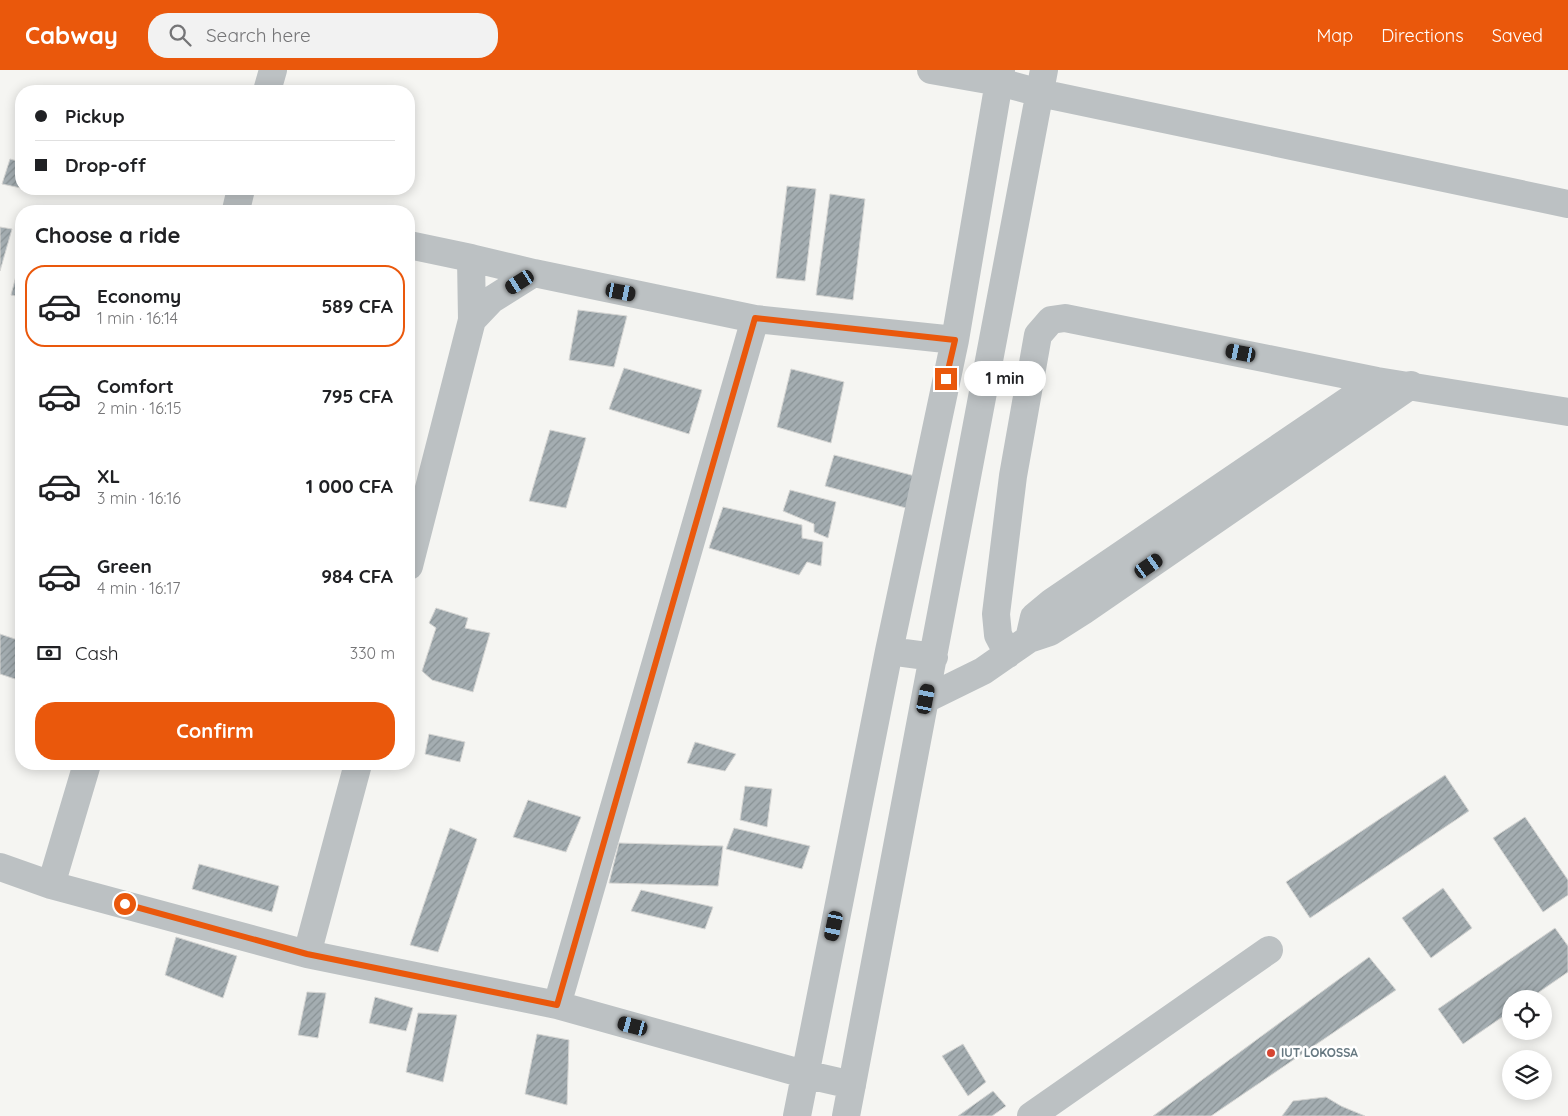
<!DOCTYPE html>
<meta charset="utf-8">
<style>
:root{--surface:#fff;--page:#f2f2f2;--text:#202124;--muted:#757577;--line:#e0e0e0;--accent:#ea580c}
body{margin:0;font-family:Quicksand,sans-serif;background:var(--page);color:var(--text);height:100vh;display:flex;flex-direction:column;font-size:19px;white-space:nowrap}
*{box-sizing:border-box;margin:0}
p{font-size:16px;color:var(--muted)}
.icon{flex:none;width:28px;height:28px;fill:none;stroke:currentColor;stroke-width:2;stroke-linecap:round;stroke-linejoin:round}
.map{position:relative;flex:1;overflow:hidden}
.details{position:absolute;left:15px;top:135px;width:400px;height:565px;display:flex;flex-direction:column;background:var(--surface);border-radius:20px;box-shadow:0 2px 12px #0003}
.details>*{flex:none}
.guide{position:absolute;left:15px;top:15px;width:400px;height:110px;border-radius:20px;box-shadow:0 2px 12px #0003;display:grid;align-content:center;height:110px;padding:0 20px;background:var(--surface)}
.buttons{position:absolute;left:1502px;top:920px;display:grid;gap:10px}
.buttons a{display:grid;place-items:center;width:50px;height:50px;border-radius:50%;background:var(--surface);box-shadow:0 2px 12px #0003;font-size:25px}
.end{position:absolute;width:22px;height:22px;margin:-11px;border:6px solid #ea580c;background:#fff;box-shadow:0 0 0 2px #fff}
.from{border-radius:50%}
.bubble{position:absolute;height:35px;border-radius:18px;background:var(--surface);box-shadow:0 2px 12px #0003;font-size:16px;font-weight:700;line-height:35px;text-align:center}
.car{position:absolute;width:15px;height:30px;margin:-15px -8px;border-radius:6px;box-shadow:0 0 4px 1px #0007;background:linear-gradient(#222 24%,#8ab4d8 0 40%,#222 0 76%,#8ab4d8 0 86%,#222 0)}
.guide b{display:flex;align-items:center;gap:18px;height:48px;font-size:19px}
.guide b+b{border-top:1px solid var(--line)}
.guide i{width:12px;height:12px;background:var(--text)}
ul{padding:0;list-style:none}
li{display:flex;align-items:center;gap:15px;height:82px;margin:0 10px 8px;padding:0 10px;border:2px solid transparent;border-radius:20px}
li div{flex:1}
li b{display:block;font-size:19px}
li em{font-style:normal;font-weight:700}
li.selected{border-color:var(--accent)}
li>.icon{width:45px;height:45px;stroke-width:1.5}
h2{padding:0 20px;font-size:22px;line-height:60px}
.pay{display:flex;align-items:center;gap:12px;height:55px;padding:0 20px;font-size:19px}
.pay p{margin-inline-start:auto}
.cta{display:flex;gap:10px;margin-top:auto;padding:10px 20px}
.cta a{flex:1;height:58px;border-radius:20px;background:var(--accent);color:#fff;font-size:20px;font-weight:700;line-height:58px;text-align:center}
header{display:flex;align-items:center;gap:30px;box-sizing:border-box;height:70px;padding:0 25px;background:var(--accent);color:#fff}
header strong{font-size:24px}
nav{display:flex;gap:28px;margin-inline-start:auto;font-size:18px}
.search{width:350px;height:45px;background:var(--page);display:flex;align-items:center;gap:12px;box-sizing:border-box;padding:0 18px;border-radius:20px;color:var(--muted);font-size:19px}
.map>svg:first-child{display:block}
.building{fill:url(#building-hatch);stroke:#d6d6d4}
.lines{fill:none;stroke-linecap:round;stroke-linejoin:round}
.minor{stroke:#bcc1c3;stroke-width:28}
.route{stroke:#ea580c;stroke-width:6}
.poi-dot{fill:#d64531;stroke:#fff;stroke-width:2}
.labels{text-anchor:middle;stroke-width:5;stroke-linejoin:round;paint-order:stroke}
.poi-label{font-size:12px;font-weight:bold;fill:#667881;stroke:#fff;text-anchor:start}
</style>
<header>
<strong>Cabway</strong>
<div class="search"><svg class="icon" aria-label="search" viewBox="0 0 24 24"><circle cx="10" cy="10" r="6"/><path d="M15 15l6 6"/></svg>Search here</div>
<nav><a>Map</a><a>Directions</a><a>Saved</a></nav>
</header>
<div class="map">
<svg width="1568" height="1046" viewBox="0 0 1568 1046">
<defs>
<pattern id="building-hatch" width="6" height="6" patternUnits="userSpaceOnUse" patternTransform="scale(1.25)"><rect width="6" height="6" fill="#a4adb1"/><path d="M-1 1l2-2M0 6l6-6M5 7l2-2" fill="none" stroke="#899295"/></pattern>
</defs>
<rect width="100%" height="100%" fill="#f5f5f2"/>
<path class="building" d="M10 89 21 92V118L2 114Z
M787 116 816 119 805 211 776 208Z
M25 119H46V123Z
M830 124 865 129 853 230 816 225Z
M0 157 12 159 0 201Z
M16 206 21 208V227L11 225Z
M578 240 627 246 614 297 569 290Z
M624 298 702 320 689 364 609 339Z
M791 299 844 312 831 373 777 357Z
M550 360 586 368 566 438 529 431Z
M834 385 915 406 906 438 825 416Z
M790 420 836 432 828 468 814 462V454L783 441Z
M723 437 802 455V468L823 472 821 496 807 492 799 505 709 478Z
M436 538 468 548 465 558 490 563 473 622 432 610 422 601 436 558 429 553Z
M0 564 21 571V611L0 604Z
M429 664 465 672 460 692 425 684Z
M695 672 736 684 725 701 687 693Z
M1445 705 1469 741 1310 848 1286 812Z
M745 716 772 719 767 757 740 750Z
M528 730 581 747 566 782 513 767Z
M1525 747 1568 810V825L1543 842 1493 768Z
M450 758 477 769 438 882 410 875Z
M734 758 810 776 802 799 726 779Z
M619 773 723 776 718 816 609 813Z
M199 794 279 816 272 842 192 819Z
M1443 818 1472 858 1431 888 1402 848Z
M641 820 713 837 705 859 631 841Z
M1555 858 1568 876V902L1529 929H1511V941L1463 974 1438 939Z
M176 867 237 886 223 928 165 905Z
M1369 887 1396 920 1211 1046H1153Z
M307 922 326 923 318 968 298 965Z
M375 927 413 938 406 961 369 953Z
M418 943 457 945 443 1012 406 1002Z
M537 964 569 970 567 1035 525 1024Z
M963 974 986 1012 968 1026 942 986Z
M993 1021 1006 1036 992 1046H958Z
M1326 1027 1341 1036 1365 1046H1282L1293 1031Z"/>
<g class="lines">
<path class="minor" d="M931 0 999 12 1040 23 1568 134
M267 21 273 0
M236 140 241 119
M409 175 471 188
M472 250 471 188 534 203
M409 496 472 250 491 230 534 203 755 249
M1029 569 1034 547 1052 532 1377 311
M889 581 934 587
M1008 584 998 565 996 544 1013 406 1038 265 1051 250 1065 248 1377 311 1568 342
M926 629 983 601 1029 569 1050 562 1083 541 1411 315
M0 797 51 815 307 884 557 935 804 1004 852 1015
M51 815 87 694
M307 884 358 694
M557 935 755 249 955 270
M797 1046 889 581 955 270 1001 0
M846 1046 1044 0
M1031 1046 1269 880"/>
</g>
<g class="lines">
<path class="route" d="M125 834 307 884 557 935 755 248 955 270 946 309"/>
</g>
<circle class="poi-dot" cx="1271" cy="983" r="5"/>
<g class="labels">
<g class="poi-label">
<text x="1281" y="987">IUT LOKOSSA</text>
</g>
</g>
</svg>
<div class="buttons">
<a><svg class="icon" aria-label="locate" viewBox="0 0 24 24"><circle cx="12" cy="12" r="6"/><path d="M12 2v4M12 18v4M2 12h4M18 12h4"/></svg></a>
<a><svg class="icon" aria-label="layers" viewBox="0 0 24 24"><path d="M12 4l9 5-9 5-9-5zM3 14l9 5 9-5"/></svg></a>
</div>
<i class="end from" style="left:125px;top:834px"></i>
<i class="end" style="left:946px;top:309px"></i>
<div class="bubble" style="left:964px;top:291px;width:82px">1 min</div>
<i class="car" style="left:520px;top:212px;rotate:238deg"></i>
<i class="car" style="left:621px;top:222px;rotate:101deg"></i>
<i class="car" style="left:1241px;top:283px;rotate:281deg"></i>
<i class="car" style="left:1149px;top:496px;rotate:55deg"></i>
<i class="car" style="left:926px;top:629px;rotate:11deg"></i>
<i class="car" style="left:834px;top:856px;rotate:192deg"></i>
<i class="car" style="left:633px;top:956px;rotate:285deg"></i>
<div class="guide">
<b><i class="from"></i>Pickup</b>
<b><i></i>Drop-off</b>
</div>
<section class="details">
<h2>Choose a ride</h2>
<ul>
<li class="selected"><svg class="icon" aria-label="car" viewBox="0 0 24 24"><path d="M5 17H2v-5l4-1 3-4h7l3 4 3 1v5h-3M9 17h6M6 11h13"/><circle cx="7" cy="17" r="2"/><circle cx="17" cy="17" r="2"/></svg><div><b>Economy</b><p>1 min · 16:14</p></div><em>589 CFA</em></li>
<li><svg class="icon" aria-label="car" viewBox="0 0 24 24"><path d="M5 17H2v-5l4-1 3-4h7l3 4 3 1v5h-3M9 17h6M6 11h13"/><circle cx="7" cy="17" r="2"/><circle cx="17" cy="17" r="2"/></svg><div><b>Comfort</b><p>2 min · 16:15</p></div><em>795 CFA</em></li>
<li><svg class="icon" aria-label="car" viewBox="0 0 24 24"><path d="M5 17H2v-5l4-1 3-4h7l3 4 3 1v5h-3M9 17h6M6 11h13"/><circle cx="7" cy="17" r="2"/><circle cx="17" cy="17" r="2"/></svg><div><b>XL</b><p>3 min · 16:16</p></div><em>1 000 CFA</em></li>
<li><svg class="icon" aria-label="car" viewBox="0 0 24 24"><path d="M5 17H2v-5l4-1 3-4h7l3 4 3 1v5h-3M9 17h6M6 11h13"/><circle cx="7" cy="17" r="2"/><circle cx="17" cy="17" r="2"/></svg><div><b>Green</b><p>4 min · 16:17</p></div><em>984 CFA</em></li>
</ul>
<div class="pay"><svg class="icon" aria-label="cash" viewBox="0 0 24 24"><path d="M3 7h18v10H3z"/><circle cx="12" cy="12" r="2"/></svg>Cash<p>330 m</p></div>
<div class="cta"><a>Confirm</a></div>
</section>
</div>
